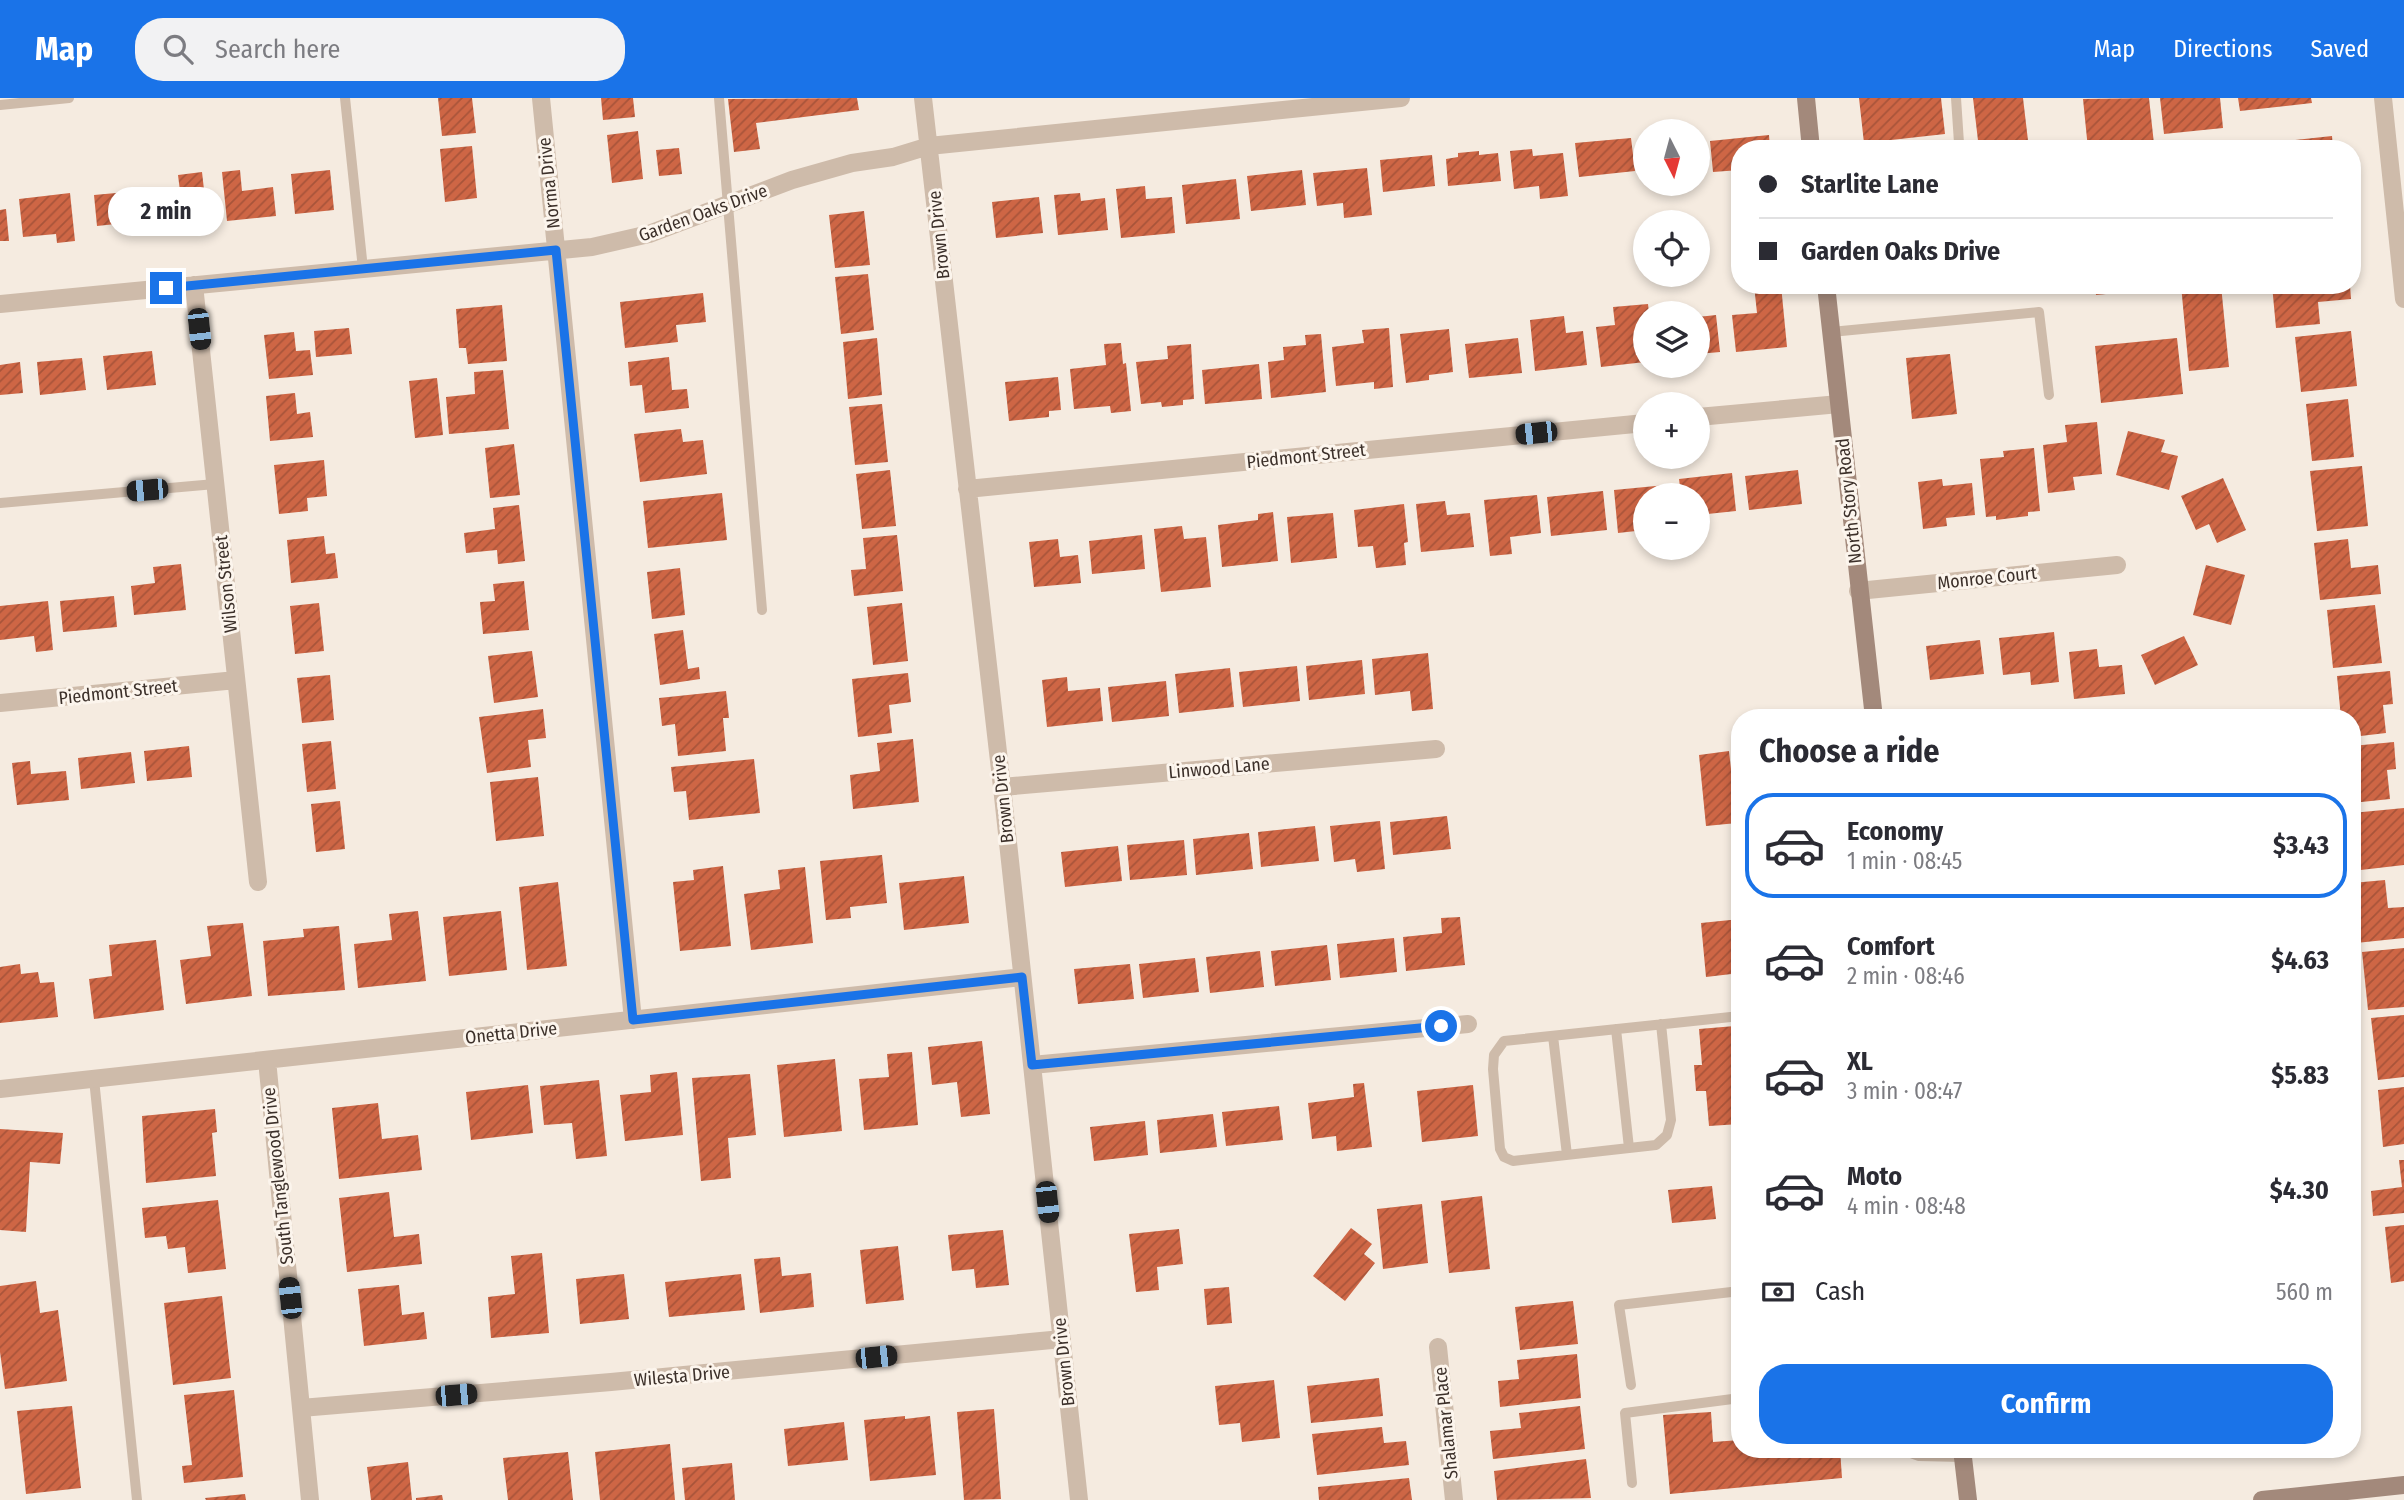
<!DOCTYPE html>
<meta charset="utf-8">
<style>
:root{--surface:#fff;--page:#f2f2f3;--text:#2b2b33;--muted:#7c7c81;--line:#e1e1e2;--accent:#1a73e8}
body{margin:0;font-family:"Fira Sans Condensed",sans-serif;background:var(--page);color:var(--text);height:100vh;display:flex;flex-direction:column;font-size:26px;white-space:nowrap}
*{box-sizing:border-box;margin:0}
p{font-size:23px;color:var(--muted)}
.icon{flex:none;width:38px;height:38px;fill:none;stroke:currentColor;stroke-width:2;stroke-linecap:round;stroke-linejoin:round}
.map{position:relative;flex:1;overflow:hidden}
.side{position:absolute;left:1731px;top:611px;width:630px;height:749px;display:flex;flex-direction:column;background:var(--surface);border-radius:28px;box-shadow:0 4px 10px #0003}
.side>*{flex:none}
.banner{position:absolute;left:1731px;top:42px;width:630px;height:154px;border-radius:28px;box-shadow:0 4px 10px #0003;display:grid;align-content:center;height:154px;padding:0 28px;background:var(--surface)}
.needle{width:46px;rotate:174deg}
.fabs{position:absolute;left:1633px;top:21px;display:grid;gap:14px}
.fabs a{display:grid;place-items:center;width:77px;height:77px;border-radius:50%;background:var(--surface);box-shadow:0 4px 10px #0003;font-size:35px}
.end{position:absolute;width:32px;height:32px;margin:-16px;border:9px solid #1a73e8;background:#fff;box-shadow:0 0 0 4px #fff}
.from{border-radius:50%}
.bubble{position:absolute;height:49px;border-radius:24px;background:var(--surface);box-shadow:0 4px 10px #0003;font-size:23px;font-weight:700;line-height:49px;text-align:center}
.car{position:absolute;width:21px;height:42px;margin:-21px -10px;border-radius:9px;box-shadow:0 0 5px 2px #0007;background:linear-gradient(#222 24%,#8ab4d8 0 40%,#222 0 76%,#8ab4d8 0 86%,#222 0)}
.banner b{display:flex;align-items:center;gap:24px;height:66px;font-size:26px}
.banner b+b{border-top:2px solid var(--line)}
.banner i{width:18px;height:18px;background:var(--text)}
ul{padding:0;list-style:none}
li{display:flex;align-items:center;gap:21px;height:105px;margin:0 14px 10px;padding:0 14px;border:4px solid transparent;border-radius:28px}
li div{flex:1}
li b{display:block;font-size:26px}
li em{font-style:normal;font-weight:700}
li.selected{border-color:var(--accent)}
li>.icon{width:63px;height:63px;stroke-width:1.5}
h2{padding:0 28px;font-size:32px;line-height:84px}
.pay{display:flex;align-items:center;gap:18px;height:77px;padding:0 28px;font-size:26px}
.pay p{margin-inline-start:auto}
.cta{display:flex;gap:14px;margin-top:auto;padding:14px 28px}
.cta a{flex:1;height:80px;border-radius:28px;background:var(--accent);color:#fff;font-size:28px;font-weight:700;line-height:80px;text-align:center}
header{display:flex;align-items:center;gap:42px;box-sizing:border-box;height:98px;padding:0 35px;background:var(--accent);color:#fff}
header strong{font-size:33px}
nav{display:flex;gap:38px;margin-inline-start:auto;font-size:24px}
.search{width:490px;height:63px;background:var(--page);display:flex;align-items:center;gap:18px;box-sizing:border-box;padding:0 24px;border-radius:28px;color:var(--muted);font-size:26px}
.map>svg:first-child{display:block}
.building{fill:url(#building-hatch)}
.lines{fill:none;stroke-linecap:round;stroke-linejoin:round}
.service{stroke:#cebbaa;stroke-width:10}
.minor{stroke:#cebbaa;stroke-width:18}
.secondary{stroke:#a3897b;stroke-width:18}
.route{stroke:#1a73e8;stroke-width:9}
.labels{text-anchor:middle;stroke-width:6;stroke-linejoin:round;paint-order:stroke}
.street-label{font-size:18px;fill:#3c302a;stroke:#fcf5ed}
</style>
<header>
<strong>Map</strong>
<div class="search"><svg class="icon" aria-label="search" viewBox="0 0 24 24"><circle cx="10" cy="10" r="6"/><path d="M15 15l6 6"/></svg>Search here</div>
<nav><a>Map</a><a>Directions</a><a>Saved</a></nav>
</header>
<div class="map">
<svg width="2404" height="1402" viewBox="0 0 2404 1402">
<defs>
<pattern id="building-hatch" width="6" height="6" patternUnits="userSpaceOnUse" patternTransform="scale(1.75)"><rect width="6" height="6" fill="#ce6645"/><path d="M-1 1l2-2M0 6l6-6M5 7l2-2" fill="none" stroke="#a8543a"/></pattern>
</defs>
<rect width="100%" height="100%" fill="#f5ebe0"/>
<path class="building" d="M438 0H472L476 35 442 38Z
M601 0H633L635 19 603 22Z
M857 0 859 12 756 25 760 51 734 54 728 1Z
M1859 0H1941L1945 36 1864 45Z
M1973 0H2023L2029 51H1979Z
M2149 0 2154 46 2088 51 2083 1Z
M2160 0H2220L2223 30 2164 36Z
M2238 0H2311L2312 5 2240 13Z
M638 33 643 81 612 85 607 37Z
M1769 37 1770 51H1740V72L1713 74 1710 43Z
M2332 38 2333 51H2241V48Z
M1631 40 1635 73 1579 79 1575 45Z
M472 48 477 100 445 104 440 51Z
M679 50 682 76 659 78 656 52Z
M1532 51 1533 58 1563 55 1568 98 1540 101 1539 88 1514 91 1510 53Z
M1479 53V57L1498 55 1501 83 1448 88 1446 61 1458 59V55Z
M1432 57 1435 88 1383 94 1380 62Z
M1367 70 1372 117 1344 120 1343 105 1317 108 1313 75Z
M240 72 242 93 273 89 276 118 227 123 222 74Z
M330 72 334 112 295 116 291 76Z
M1302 72 1306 107 1251 113 1247 78Z
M202 74 208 127 155 133 151 96 180 93 178 77Z
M1236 81 1240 121 1186 126 1182 87Z
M1145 88 1146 101 1172 99 1175 135 1121 140 1116 91Z
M138 93 143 131 125 133V125L97 128 94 97Z
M70 95 75 143 57 145 56 136 23 139 19 101Z
M1080 95 1081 103 1105 100 1108 132 1058 137 1054 97Z
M1039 99 1043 135 996 140 992 104Z
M6 111 9 143H0V112Z
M864 113 870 167 835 170 829 117Z
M868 176 874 232 841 236 835 179Z
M1754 187H1781L1787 249 1736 254 1732 217 1757 215Z
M2095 187H2135L2136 193 2096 197Z
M2181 187H2221L2229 269 2189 273Z
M2272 187H2350L2351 201 2318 204 2320 226 2276 230Z
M703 195 706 224 676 227 678 244 625 250 620 204Z
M1648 206 1649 215H1645V264L1601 269 1596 229 1615 227 1613 209Z
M502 207 507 263 468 266 466 250H459L456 211Z
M1716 217 1720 254 1698 256V219Z
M1564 218 1566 235 1583 233 1587 267 1535 273 1530 222Z
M349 230 352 256 316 259 314 233Z
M1389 230 1393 289 1374 291V284L1336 288 1332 249 1364 245 1362 232Z
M1449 231 1453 274 1429 277V282L1406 285 1400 236Z
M2351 233 2357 288 2301 294 2295 239Z
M294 234 296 253 310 252 313 277 269 281 264 237Z
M1321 236 1326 294 1271 300 1268 264 1284 262 1283 249 1306 247 1305 237Z
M877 240 882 297 848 301 843 244Z
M1518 240 1522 275 1469 280 1465 246Z
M2177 240 2183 296 2101 305 2095 248Z
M1121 245 1123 266 1126 265 1131 313 1111 315 1110 308 1074 311 1070 271 1106 267 1104 246Z
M1191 246 1194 301 1183 302V307L1162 309 1161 304 1141 306 1136 264 1168 261 1167 248Z
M152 253 156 287 107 292 103 258Z
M1950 256 1957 316 1912 321 1906 260Z
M669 259 672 292 687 291 689 310 645 315 642 287 630 288 628 264Z
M82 260 86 292 40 297 37 264Z
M20 264 23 295 0 297V267Z
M1259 266 1262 301 1205 306 1202 272Z
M503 272 509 331 449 336 446 299 475 296 474 274Z
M1058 279 1061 312 1049 313V319L1009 323 1005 284Z
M437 280 443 337 415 340 409 283Z
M295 295 297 316 310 314 313 339 270 343 266 298Z
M2348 301 2354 359 2312 363 2306 306Z
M882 306 888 364 855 367 849 309Z
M2097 324 2102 376 2073 379 2075 392 2048 395 2043 347 2067 344 2065 327Z
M681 331 683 344 703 342 707 376 640 384 634 336Z
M2128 333 2165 342 2161 354 2178 358 2169 392 2116 377Z
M514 346 520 397 490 400 485 350Z
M2034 350 2040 413 2028 414V418L1996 422V418L1986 419 1980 361 2004 359 2003 353Z
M324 362 327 398 307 400 308 413 279 416 274 367Z
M2362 368 2368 428 2317 433 2310 373Z
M890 372 896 428 862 431 856 376Z
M1798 372 1802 406 1749 412 1745 378Z
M1732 375 1736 413 1698 417V397H1681L1679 381Z
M2223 380 2246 432 2217 445 2209 426 2196 432 2181 398Z
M1942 381 1943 388 1972 385 1975 417 1946 420 1947 428 1923 431 1918 384Z
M1666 387 1667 397H1645V432L1618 435 1614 392Z
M1603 393 1607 432 1551 438 1547 399Z
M722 395 727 442 648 450 643 403Z
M1537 397 1541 435 1510 439 1512 456 1490 458 1484 402Z
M1445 403 1447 417 1470 415 1474 449 1421 454 1416 406Z
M1404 406 1408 444 1404 445 1406 467 1376 470 1373 448 1358 449 1354 412Z
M519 407 525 463 498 466 497 452 466 455 464 435 495 431 493 410Z
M1273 414 1278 463 1222 469 1218 427 1258 422V416Z
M1333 415 1337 460 1291 465 1287 419Z
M1182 428 1184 441 1206 439 1211 489 1161 494 1154 431Z
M897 437 903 493 854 498 851 472 866 471 863 440Z
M1142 437 1145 471 1092 476 1089 443Z
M324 438 326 456 335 455 338 480 291 485 287 442Z
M1058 441 1060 459 1078 457 1081 485 1034 489 1029 444Z
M2348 441 2351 470 2378 467 2381 496 2320 502 2314 445Z
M181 466 186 512 134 517 131 488 155 485 153 469Z
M2206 467 2245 477 2231 527 2193 517Z
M680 470 685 517 652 521 647 474Z
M524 483 529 532 483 536 480 504 495 503 493 486Z
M114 498 117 529 63 534 60 503Z
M48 503 53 552 36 554 34 538 0 542V508Z
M319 505 324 553 295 556 290 508Z
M902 505 908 563 873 567 867 509Z
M2375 507 2382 565 2333 570 2327 512Z
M683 532 688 571 699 569 700 581 660 587 654 536Z
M2054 534 2059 584 2031 587 2030 574 2003 577 1999 540Z
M2184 538 2198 567 2155 587 2141 557Z
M1980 542 1984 576 1930 582 1926 548Z
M2097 551 2099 569 2122 567 2125 596 2074 601 2069 554Z
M532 553 538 599 494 605 488 558Z
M1428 555 1433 611 1412 613 1410 593 1375 597 1372 561Z
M1362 562 1365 596 1309 602 1306 568Z
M1297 568 1300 603 1243 609 1239 574Z
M1230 570 1234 609 1179 615 1175 576Z
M2390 573 2393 606 2383 607 2386 635 2352 639V620H2341L2337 578Z
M908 575 911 604 889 607 892 635 858 639 852 581Z
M330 577 334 622 302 625 297 580Z
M1067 579 1068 593 1100 590 1103 623 1047 629 1042 582Z
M1166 583 1169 618 1112 624 1108 589Z
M726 593 729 620H723L726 653 678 658 675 626 662 628 659 600Z
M543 611 546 640 528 642 531 669 487 675 479 619Z
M913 641 919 704 853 711 850 677 880 673 877 645Z
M331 643 336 691 307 694 302 646Z
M2394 644 2396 671 2387 672 2390 701 2352 705V648Z
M189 648 192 679 147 683 144 653Z
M1729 653 1737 725 1706 728 1699 657Z
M131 654 135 685 81 691 78 660Z
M754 661 760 715 689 722 686 693 674 694 671 669Z
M30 663 31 676 66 673 69 702 17 707 12 665Z
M538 679 544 738 496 743 490 684Z
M340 703 345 751 316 754 311 706Z
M2404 710V767L2352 773V715Z
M1447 718 1451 751 1393 757 1390 724Z
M1380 723 1385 771 1357 774 1355 761 1334 764 1330 728Z
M1315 728 1319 763 1261 769 1258 734Z
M1249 735 1253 771 1196 777 1193 741Z
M1184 742 1187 777 1130 782 1127 747Z
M1118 748 1122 783 1065 789 1061 754Z
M882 757 887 805 850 809 851 820 826 822 820 763Z
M723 768 731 848 680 853 673 784 694 782 693 772Z
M805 769 813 845 751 852 744 796 780 791 778 772Z
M964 778 969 825 904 832 899 785Z
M2385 782 2388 810 2404 809V840L2356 845 2352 785Z
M558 784 567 868 527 872 519 789Z
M418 813 426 883 358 890 354 846 392 842 389 816Z
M501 813 507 872 449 878 443 819Z
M1460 819 1465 867 1406 873 1403 839 1442 835 1441 820Z
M1740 821V875L1706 879 1701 825Z
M243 825 252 898 186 906 180 862 211 858 207 828Z
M339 828 345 892 268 898 263 843 304 839 303 831Z
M1394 840 1397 874 1340 880 1337 846Z
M156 842 164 912 94 921 89 881 112 878 109 847Z
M1327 847 1331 882 1275 888 1271 853Z
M2404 850V909L2368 912 2362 854Z
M1260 853 1264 889 1210 895 1206 859Z
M1195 860 1199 894 1143 900 1139 866Z
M20 866 21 876 38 874 40 885 54 884 58 919 0 925V869Z
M1130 866 1134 901 1078 906 1074 871Z
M2404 917V979L2378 982 2371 920Z
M1735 928 1736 946 1740 945V1026L1709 1028 1706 993H1696L1694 967H1702L1699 931Z
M982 943 990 1016 961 1019 957 984 932 987 928 949Z
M912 954 918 1027 864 1032 859 981 889 979 887 956Z
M835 961 842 1033 784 1039 777 967Z
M677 974 683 1037 625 1043 620 997 651 994 650 977Z
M750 976 756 1037 728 1040 731 1080 701 1083 692 980Z
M599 982 607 1058 576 1061 572 1025 544 1027 540 988Z
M1364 985 1372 1049 1337 1053 1336 1038 1312 1041 1308 1005 1354 999 1353 986Z
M528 987 533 1035 471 1042 466 994Z
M1473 987 1478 1038 1422 1044 1417 993Z
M2404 989V1046L2383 1049 2378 992Z
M378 1005 382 1041 418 1037 422 1072 339 1081 332 1010Z
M1279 1008 1283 1042 1226 1048 1222 1014Z
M215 1011 217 1034 212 1035 216 1078 146 1085 142 1018Z
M1213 1016 1217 1049 1160 1055 1157 1022Z
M1145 1023 1148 1057 1094 1063 1090 1029Z
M0 1031 63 1035 60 1066 30 1064 26 1134 0 1132Z
M2399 1062H2404V1115L2373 1118 2371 1093 2402 1089Z
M1712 1088 1716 1121 1672 1125 1668 1092Z
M389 1094 394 1139 419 1136 422 1166 347 1174 339 1100Z
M1740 1094V1109L1735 1110 1733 1095Z
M1482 1098 1490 1171 1449 1175 1441 1103Z
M218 1102 226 1171 188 1175 185 1149 168 1151 166 1138 145 1140 142 1110Z
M1422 1106 1428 1165 1383 1171 1377 1111Z
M2404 1127V1183L2391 1185 2385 1129Z
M1351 1130 1372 1146 1364 1156 1375 1165 1345 1203 1313 1178Z
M1179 1131 1183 1166 1157 1169 1159 1192 1136 1194 1129 1136Z
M1003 1132 1009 1187 976 1190 974 1171 952 1173 948 1137Z
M898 1148 904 1202 866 1206 860 1152Z
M542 1155 549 1235 491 1240 488 1199 515 1196 511 1158Z
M780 1159 782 1178 811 1175 814 1209 760 1215 754 1161Z
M624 1176 629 1221 580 1226 576 1181Z
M741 1176 745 1212 669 1219 665 1184Z
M36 1183 40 1215 58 1212 67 1283 5 1291 0 1254V1188Z
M399 1187 402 1217 424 1214 427 1241 364 1248 358 1191Z
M1229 1189 1232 1225 1207 1227 1204 1191Z
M222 1198 231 1280 173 1287 164 1205Z
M1573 1203 1578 1246 1520 1252 1515 1209Z
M1740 1221V1279H1738L1732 1222Z
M1577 1256 1581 1300 1500 1309 1498 1283 1519 1281 1517 1262Z
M2352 1271H2354L2359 1322 2352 1323Z
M1379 1280 1383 1318 1311 1325 1307 1288Z
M1274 1282 1280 1340 1242 1344 1240 1325 1219 1327 1215 1288Z
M234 1292 243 1379 184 1385 182 1368 192 1367 184 1297Z
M72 1308 81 1390 26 1396 17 1313Z
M1580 1308 1585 1351 1493 1361 1490 1333 1521 1330 1519 1315Z
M994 1311 1001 1401 964 1402 957 1314Z
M1711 1314 1713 1344 1740 1342V1351H1840L1842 1380 1670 1396 1663 1317Z
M905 1318V1321L930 1318 936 1377 870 1383 864 1322Z
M844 1324 848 1362 788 1368 784 1331Z
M1382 1329 1384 1345 1406 1343 1409 1367 1317 1377 1312 1336Z
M670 1346 675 1402H600L595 1354Z
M568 1354 573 1402H508L503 1360Z
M1586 1361 1591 1400 1497 1402 1494 1373Z
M408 1364 412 1402H371L367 1369Z
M732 1365 735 1402H685L682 1370Z
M1409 1380 1412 1402H1319L1318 1389Z
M245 1396 246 1402H206L205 1400Z
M442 1397 443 1402H416V1400Z"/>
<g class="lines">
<path class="service" d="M345 0 363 171
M719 0 762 512
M0 7 69 0
M1952 51 1959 45 1956 0
M1831 234 2039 214 2049 297
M0 405 215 386
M1661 926 1671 1022 1667 1037 1656 1047 1513 1063 1504 1059 1500 1051 1493 971 1494 957 1504 943 1740 918
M1616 931 1629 1050
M1553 938 1567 1057
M94 981 137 1402
M1631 1287 1619 1207 1740 1193
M1900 1351 1919 1358 1963 1359
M1632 1385 1625 1315 1740 1300"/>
<path class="minor" d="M541 0 633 922
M923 0 1002 689 1079 1402
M2383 0 2404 201
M194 187 258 784
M0 206 592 149 649 136 792 82 852 65 893 59 929 48 1401 0
M1698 319 1839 306
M967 391 1645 325
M1858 493 2117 467
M0 605 236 582
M1002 689 1436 651
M267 962 310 1402
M1032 967 1468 926
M0 991 1022 879
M1438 1249 1454 1402
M301 1310 611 1284 1062 1241"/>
<path class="secondary" d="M1806 0 1811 51
M1826 187 1874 620
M1962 1351 1968 1402
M2262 1402 2404 1387"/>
</g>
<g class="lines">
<path class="route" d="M166 190 556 152 633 922 1022 879 1032 967 1441 928"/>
</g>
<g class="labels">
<g class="street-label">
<text transform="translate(549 85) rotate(-96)" y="6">Norma Drive</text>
<text transform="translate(703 115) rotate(-20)" y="6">Garden Oaks Drive</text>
<text transform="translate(939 137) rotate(-96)" y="6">Brown Drive</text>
<text transform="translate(1306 358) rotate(-6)" y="6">Piedmont Street</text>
<text transform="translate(1849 403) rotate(-96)" y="6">North Story Road</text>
<text transform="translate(1987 480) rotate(-6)" y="6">Monroe Court</text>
<text transform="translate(226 486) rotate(-96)" y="6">Wilson Street</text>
<text transform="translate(118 594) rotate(-6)" y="6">Piedmont Street</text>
<text transform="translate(1219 670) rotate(-5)" y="6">Linwood Lane</text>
<text transform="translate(1003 701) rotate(-96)" y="6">Brown Drive</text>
<text transform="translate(511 935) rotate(-6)" y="6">Onetta Drive</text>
<text transform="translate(278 1078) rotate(-96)" y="6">South Tanglewood Drive</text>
<text transform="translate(1064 1264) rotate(-96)" y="6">Brown Drive</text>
<text transform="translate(682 1278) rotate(-5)" y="6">Wilesta Drive</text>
<text transform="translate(1446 1325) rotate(-96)" y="6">Shalamar Place</text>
</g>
</g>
</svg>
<div class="fabs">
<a><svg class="needle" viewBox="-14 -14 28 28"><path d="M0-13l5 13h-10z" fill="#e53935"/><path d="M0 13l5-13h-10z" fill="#7c7c81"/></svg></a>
<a><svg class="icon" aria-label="locate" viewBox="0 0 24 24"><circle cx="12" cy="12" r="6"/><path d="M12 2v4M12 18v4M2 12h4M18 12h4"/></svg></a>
<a><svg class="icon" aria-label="layers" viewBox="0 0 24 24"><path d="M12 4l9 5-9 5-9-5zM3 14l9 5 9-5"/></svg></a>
<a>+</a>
<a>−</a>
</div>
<i class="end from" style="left:1441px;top:928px"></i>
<i class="end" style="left:166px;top:190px"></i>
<div class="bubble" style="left:108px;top:89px;width:116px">2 min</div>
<i class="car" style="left:199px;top:231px;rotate:174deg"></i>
<i class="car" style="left:1536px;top:335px;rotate:264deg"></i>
<i class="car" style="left:147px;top:392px;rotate:265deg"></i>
<i class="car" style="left:1047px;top:1104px;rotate:174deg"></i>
<i class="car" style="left:290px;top:1200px;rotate:354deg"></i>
<i class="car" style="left:876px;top:1259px;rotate:84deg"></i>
<i class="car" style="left:456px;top:1297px;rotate:85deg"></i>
<div class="banner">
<b><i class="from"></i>Starlite Lane</b>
<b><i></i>Garden Oaks Drive</b>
</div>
<section class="side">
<h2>Choose a ride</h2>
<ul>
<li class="selected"><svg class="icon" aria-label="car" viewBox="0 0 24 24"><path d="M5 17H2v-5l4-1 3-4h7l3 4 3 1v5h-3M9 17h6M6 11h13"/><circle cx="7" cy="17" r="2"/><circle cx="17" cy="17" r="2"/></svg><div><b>Economy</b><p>1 min · 08:45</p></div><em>$3.43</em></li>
<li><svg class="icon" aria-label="car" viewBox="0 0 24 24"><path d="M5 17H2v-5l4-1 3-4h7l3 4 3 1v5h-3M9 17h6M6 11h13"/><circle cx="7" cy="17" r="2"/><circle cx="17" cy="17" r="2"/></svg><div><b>Comfort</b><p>2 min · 08:46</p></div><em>$4.63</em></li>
<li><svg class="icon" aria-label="car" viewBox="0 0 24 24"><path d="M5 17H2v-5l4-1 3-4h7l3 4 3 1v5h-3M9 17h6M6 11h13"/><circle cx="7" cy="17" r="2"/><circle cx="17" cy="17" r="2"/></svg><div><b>XL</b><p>3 min · 08:47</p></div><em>$5.83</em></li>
<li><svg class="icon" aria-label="car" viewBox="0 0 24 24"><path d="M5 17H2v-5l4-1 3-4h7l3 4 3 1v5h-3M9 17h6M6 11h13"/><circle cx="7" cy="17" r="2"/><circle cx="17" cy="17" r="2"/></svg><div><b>Moto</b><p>4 min · 08:48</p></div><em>$4.30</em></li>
</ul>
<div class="pay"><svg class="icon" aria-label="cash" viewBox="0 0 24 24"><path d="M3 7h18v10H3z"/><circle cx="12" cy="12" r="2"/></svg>Cash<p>560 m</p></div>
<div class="cta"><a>Confirm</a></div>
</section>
</div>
